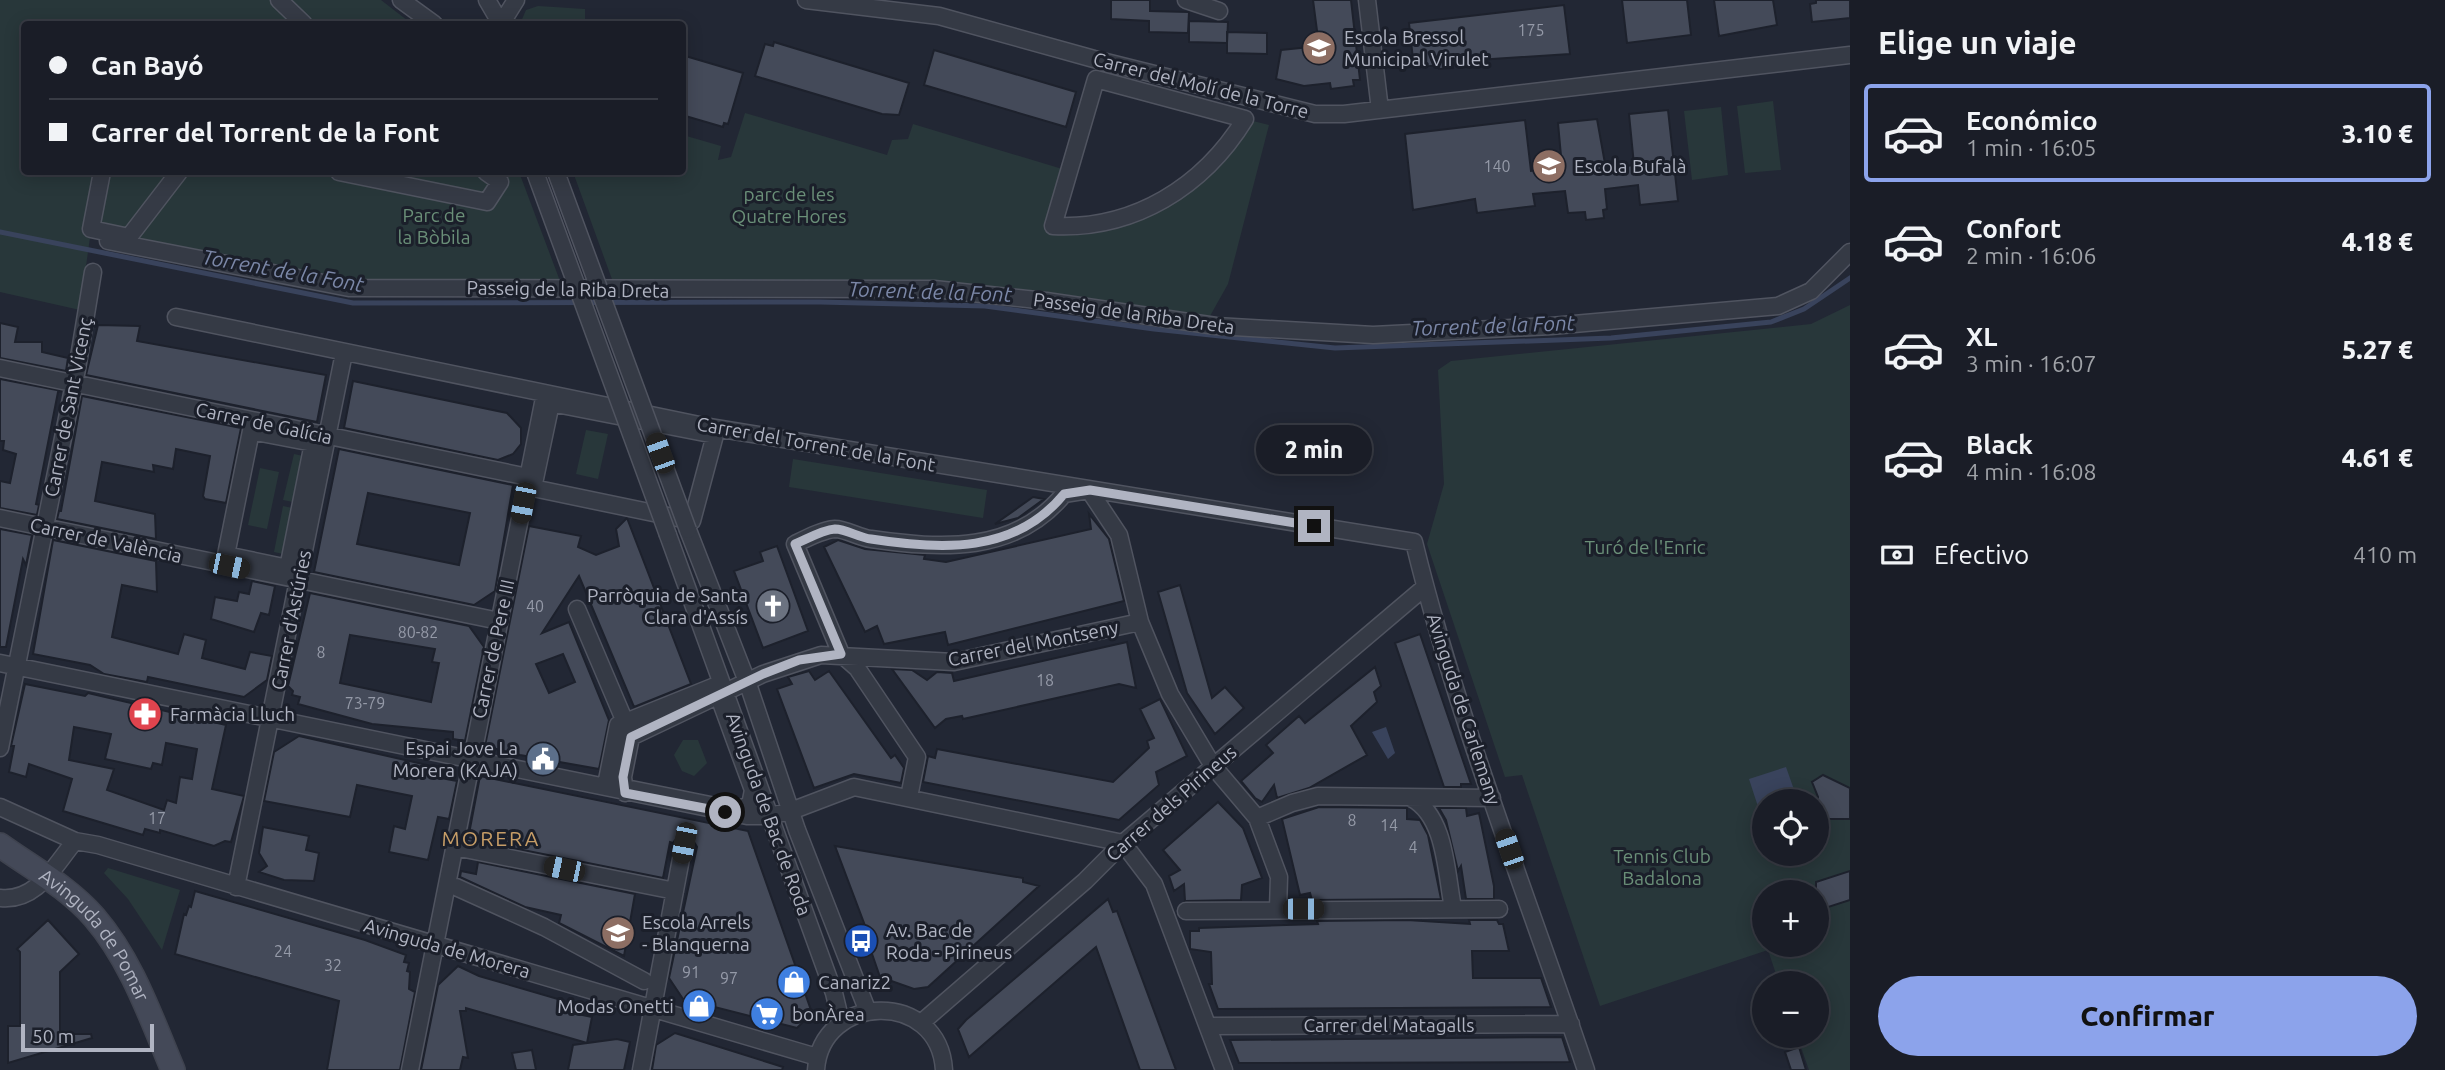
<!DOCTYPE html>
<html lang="es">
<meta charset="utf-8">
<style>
:root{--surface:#1a1d27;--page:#272a33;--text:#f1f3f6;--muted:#9fa2a7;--line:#383b44;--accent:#8ca3eb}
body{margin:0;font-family:Ubuntu,sans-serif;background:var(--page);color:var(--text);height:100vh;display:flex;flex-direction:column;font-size:26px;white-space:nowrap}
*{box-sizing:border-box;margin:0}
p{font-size:23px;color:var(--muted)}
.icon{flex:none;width:38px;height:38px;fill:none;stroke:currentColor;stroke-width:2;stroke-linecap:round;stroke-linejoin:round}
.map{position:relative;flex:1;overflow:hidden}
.details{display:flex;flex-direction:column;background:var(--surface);width:595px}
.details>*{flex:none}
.top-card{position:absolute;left:21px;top:21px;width:665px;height:154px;border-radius:7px;box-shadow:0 4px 18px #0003,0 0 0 2px var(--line);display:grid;align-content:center;height:154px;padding:0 28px;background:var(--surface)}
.controls{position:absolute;left:1752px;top:789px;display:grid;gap:14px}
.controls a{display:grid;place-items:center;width:77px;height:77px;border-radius:50%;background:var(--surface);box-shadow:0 4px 18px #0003,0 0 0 2px var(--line);font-size:35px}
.scale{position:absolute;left:21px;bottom:18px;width:133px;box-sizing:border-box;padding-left:7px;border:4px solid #b0b4c2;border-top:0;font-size:19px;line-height:24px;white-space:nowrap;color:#b0b4c2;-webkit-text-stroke:5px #1b1f2a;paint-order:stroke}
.end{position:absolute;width:32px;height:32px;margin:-16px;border:9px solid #b0b4c2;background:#111;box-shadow:0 0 0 4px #111}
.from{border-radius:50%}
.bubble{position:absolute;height:49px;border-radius:24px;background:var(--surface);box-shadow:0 4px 18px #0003,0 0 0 2px var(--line);font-size:23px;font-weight:800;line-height:49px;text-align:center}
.car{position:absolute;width:21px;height:42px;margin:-21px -10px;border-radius:9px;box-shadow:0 0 5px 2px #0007;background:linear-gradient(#222 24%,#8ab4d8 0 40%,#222 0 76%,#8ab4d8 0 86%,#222 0)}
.top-card b{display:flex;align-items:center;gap:24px;height:66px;font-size:26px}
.top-card b+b{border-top:2px solid var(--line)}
.top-card i{width:18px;height:18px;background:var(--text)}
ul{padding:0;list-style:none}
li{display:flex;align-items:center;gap:21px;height:98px;margin:0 14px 10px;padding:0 14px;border:4px solid transparent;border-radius:7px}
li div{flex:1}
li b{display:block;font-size:26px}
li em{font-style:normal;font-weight:800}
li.on{border-color:var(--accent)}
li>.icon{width:63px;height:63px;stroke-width:1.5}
h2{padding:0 28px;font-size:32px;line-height:84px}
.pay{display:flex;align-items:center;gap:18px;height:77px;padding:0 28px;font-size:26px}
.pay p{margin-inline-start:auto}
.action{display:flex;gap:14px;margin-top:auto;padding:14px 28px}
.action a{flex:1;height:80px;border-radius:42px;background:var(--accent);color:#111;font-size:28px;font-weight:800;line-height:80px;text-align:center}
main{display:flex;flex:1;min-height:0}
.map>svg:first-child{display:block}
.green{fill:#28373a;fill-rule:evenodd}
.water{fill:#39435c}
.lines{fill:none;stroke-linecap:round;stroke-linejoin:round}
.stream{stroke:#39435c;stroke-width:5}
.building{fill:#444a59;stroke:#1d212c;stroke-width:2;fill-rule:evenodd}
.street-casing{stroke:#505460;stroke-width:19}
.secondary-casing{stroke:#3f434f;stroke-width:26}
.street{stroke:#353a45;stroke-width:16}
.secondary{stroke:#444958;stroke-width:23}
.street-bridge-casing{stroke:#505460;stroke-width:19;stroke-linecap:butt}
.street-bridge{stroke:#353a45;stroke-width:16}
.route{stroke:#b0b4c2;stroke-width:9}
.labels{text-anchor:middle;stroke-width:6;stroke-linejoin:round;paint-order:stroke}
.number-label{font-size:16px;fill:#959aa8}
.poi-label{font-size:19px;fill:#b0b4c2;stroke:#1b1f2a;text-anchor:start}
.street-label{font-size:19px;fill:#b0b4c2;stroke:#1b1f2a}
.park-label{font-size:19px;fill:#6a8f78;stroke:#1b1f2a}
.water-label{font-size:21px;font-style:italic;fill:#7b87a7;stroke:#1b1f2a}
.neighbourhood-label{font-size:21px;letter-spacing:2px;fill:#c69d67;stroke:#1b1f2a}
</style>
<main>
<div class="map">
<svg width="1850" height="1070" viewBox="0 0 1850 1070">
<rect width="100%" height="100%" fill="#222734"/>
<path class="green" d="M0 0H381L412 24H24V172H519L560 281 359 282 91 230 80 310 0 292Z
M538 6 585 9V24H520L526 10Z
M1773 101 1781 170 1745 173 1737 106Z
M1721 107 1728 175 1692 180 1684 111Z
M745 113 887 155 892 140 908 139 913 124 1069 171 1053 225 1160 202 1245 119 1269 125 1228 284 1210 316 1041 291 954 283 613 282 573 172H682L683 135 721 146 718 160 731 157Z
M1850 305V1070H1809L1797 1036H1816V984L1779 983 1768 950 1600 1006 1522 775 1505 777 1427 544 1444 484 1438 370 1451 361 1811 324ZM1764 802H1816V854H1764ZM1764 892H1816V945H1764Z
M586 430 608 434 598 479 576 474Z
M294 454 308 457 298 503 283 500Z
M793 459 987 490 983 518 789 487Z
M260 468 279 472 267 529 248 525Z
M283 506 297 509 288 555 274 552Z
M683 740H698L707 763 694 776 682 771 674 755Z
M108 868 180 890 162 950 128 899 104 873Z"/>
<path class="water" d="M1386 727 1395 753 1388 759 1372 732Z
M1786 767 1798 801 1764 802V825L1749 779Z"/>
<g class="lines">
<path class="stream" d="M0 232 353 303 820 302 985 306 1154 329 1335 348 1611 338 1771 322 1804 309 1850 278"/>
</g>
<path class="building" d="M1111 0H1150V11L1189 12 1188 33 1149 32V21L1111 19Z
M1313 0H1351L1360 80H1353L1354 86 1331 89 1330 83 1304 86 1276 79 1281 50 1319 46Z
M1622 0H1687L1691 35 1627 43Z
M1714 0H1773L1777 25 1719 36Z
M1816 0H1850V18L1812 22 1810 4 1816 3Z
M1564 5 1570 54 1492 59 1452 63 1453 68 1439 69 1438 65 1414 68 1409 23Z
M1189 21 1228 22 1227 43 1189 42Z
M1227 32 1267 33V54L1227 53Z
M774 42 909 83 899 115 882 114 755 76 765 44 773 46Z
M934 50 1076 92 1066 127 924 85Z
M682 55 743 73 728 124 724 123 723 127 682 115Z
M1668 110 1678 201 1640 205 1638 185 1605 189 1607 209 1603 210 1604 218 1586 220 1585 212 1568 213 1565 191 1533 194 1535 206 1477 213 1475 199 1413 210 1405 134 1525 120 1531 171 1562 167 1558 123 1597 119 1606 169 1634 165 1629 114Z
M0 323 18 327 15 342H42V352L68 358 66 371 0 358Z
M98 325 140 326 137 341 326 375 317 422 86 375Z
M0 379 62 391 58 392 36 504 39 505 37 515 0 508V481L10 483 16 454 3 450 4 441H0Z
M353 381 507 413 521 428V444L513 454 498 460 344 428Z
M82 396 241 428 226 503 205 499 203 496 210 456 176 449 173 469 153 465 154 472 102 462 95 501 155 514 156 539 57 519 59 511H61Z
M339 449 513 485 495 591 474 605 314 572ZM368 493 470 513 459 565 357 544Z
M1033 497 1044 499 1018 518 995 524Z
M1089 514 1109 539 1124 601 948 645 945 632 884 644 877 626 865 632 824 547 838 540 865 549 925 555 924 559 946 562 1091 529Z
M627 518 691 684 634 707 579 576 542 633 569 622 609 720 599 769 520 755 485 746 529 526 581 536 578 547 596 555 619 546 616 529ZM563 654 575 682 549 693 536 664Z
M0 529 32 535 26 565 23 559 6 647H0Z
M53 540 156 561 157 592 122 585 112 637 178 654 184 634 206 640 202 658 245 669 250 652 272 656 267 680 244 697 148 677 147 682 104 674 90 665 33 654Z
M777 546 808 631 763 648 734 571 763 561 760 552Z
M252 581 275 586 269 615 261 613 254 632 211 619 215 597 237 601 239 592 249 594Z
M1180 585 1212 698 1225 687 1244 708 1215 734 1187 693 1158 592Z
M310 593 469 626 484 647 465 741 453 739V732L372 724 298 704 300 697 292 695 293 691 288 686ZM350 635 435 649 432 662 439 663 431 702 340 683Z
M1420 634 1471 784H1461V787H1444L1395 643Z
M1127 642 1136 688 1119 684 963 719 962 716 946 719 935 728 892 669 912 670 927 680 937 672 952 673 954 681Z
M1375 667 1381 686 1374 692 1377 702 1351 726 1367 755 1309 788 1277 798 1274 785 1262 802 1255 798 1241 781 1273 753 1266 745 1299 716 1305 723Z
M809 671 815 680 829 671 891 758 895 755 904 768 901 783 854 774 814 788 777 689 792 684 788 677Z
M25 684 85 696 88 693 226 725 212 789 244 796 231 842 225 841 214 846 160 830V833L145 829 143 835 63 811 72 779 29 764 26 777 9 772 14 746H11ZM74 727 111 734 105 759 151 769 153 763 162 765 166 743 197 749 192 779 180 777 176 803 167 800 164 810 107 790 114 769 69 760Z
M1160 699 1187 756 1156 772 1159 785 1119 820 923 782 928 756 935 758 937 749 1113 782 1149 748 1147 741 1154 738 1140 709Z
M299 736 436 767 435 777 457 781 449 819 438 817 428 860 389 852 394 826 405 829 412 796 357 785 350 817 264 801 274 752Z
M1823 775 1850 788V819H1816L1818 797 1812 782Z
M480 776 748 831 812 1013 797 1028 683 999 669 978 697 847 690 835 680 833 673 843 670 842 663 878 468 839Z
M1218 802 1243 828 1262 878 1242 885 1241 900 1185 901 1184 884 1174 891 1169 876 1180 870 1163 850Z
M1319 807 1407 808V819L1420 820 1428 835 1441 899 1312 900 1310 893 1300 895 1282 819Z
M1439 808H1466L1467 816 1479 813 1494 886V899H1466L1461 866 1458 871 1446 820Z
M263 827 309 836 306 850 319 853 314 881 284 880 259 872 267 866 259 853Z
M835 846 1023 878V882L1039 886 928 987 914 989 880 977 870 948 873 947Z
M478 862 635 894 624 956 559 923 561 915 525 907 460 877 461 871 476 874Z
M1850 871V900L1816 911V882Z
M195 891 365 940 406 955 404 962 409 963 407 971 410 972 409 989 415 992 400 1070H327L339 1001 175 954 184 914 186 915 189 906 191 907Z
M1108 899 1113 912 1117 911 1176 1070H1140L1096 947 969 1057 958 1029 966 1020Z
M48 920 79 954 60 972V1034H91L92 1038 8 1063V1026H20V952L17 949Z
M1407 920 1470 924 1469 920H1497L1499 924H1503L1509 951H1472L1473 978H1541L1551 1007 1218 1009 1209 984H1212L1211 952 1190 949V931H1199V928L1318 924 1317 921Z
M458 966 479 976 575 1004 573 1013 592 1017 587 1043 617 1039 630 1042 624 1070H568L573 1045 587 1043 466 1008V1011H460L468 1058 463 1057 460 1070H421L438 985Z
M675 1033 783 1067 782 1070H652L656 1045Z
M1562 1037 1570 1062 1239 1063 1230 1040Z
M1799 1047 1806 1070H1791L1785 1052Z
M532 1050 536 1070H516L512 1053Z"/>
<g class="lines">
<g class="street-casing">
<path id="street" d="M279 0 304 24
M401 0 434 24
M487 0 501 24
M806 0 939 16 1094 59 1315 114H1344L1850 55
M1186 0 1219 11
M1367 0 1380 110
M501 24 516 0
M1096 79 1245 119C1203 187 1134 230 1053 226Z
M102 172 91 229 129 237 179 172
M339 172 487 202 500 182 486 172
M108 241 349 288 934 289 1046 301 1216 326 1373 335 1551 326 1778 306 1811 291 1850 252
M176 317 709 427 1414 542C1458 722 1527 895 1586 1070
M0 368 528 477
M551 403 715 435 692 521 533 488Z
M251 431 313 443 288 568 226 555Z
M0 518 499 621
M688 530 748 684 797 830 868 1012
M668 535 834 993 841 1022
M577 609 628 729
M0 663 747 816H769L791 811 854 787 1123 843 1154 884 1224 1070
M715 686 753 790 750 805 735 810 611 785 607 780 618 725Z
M0 748 77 369 93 272
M625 793 623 777 631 737 763 674 821 655 954 662 1140 622
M909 797 917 757 857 668 841 654 795 544C807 538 822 530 835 529 846 529 860 538 871 539 941 549 1015 554 1064 494L1089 490 1119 535 1140 622 1170 694 1213 766 1257 818 1279 877 1278 909
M1411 798C1446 816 1446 873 1453 908
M0 807 75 841
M1257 818 1292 803 1318 796 1492 798
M455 847 675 891
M236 887 344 353
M456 887 544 927 644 981
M0 898C37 902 54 866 75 841L98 845 817 1057
M1186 911 1499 909
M921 1023 1085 881 1123 843 1425 587
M1208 1026 1571 1024
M410 1070 545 393
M641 1070 684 843
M816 1070C821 993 939 989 944 1070"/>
</g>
<g class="secondary-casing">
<g id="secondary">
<path id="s1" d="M0 845C32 868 68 887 94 917 132 961 151 1018 173 1070"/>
</g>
</g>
<use href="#street" class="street"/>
<use href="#secondary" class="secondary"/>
<g class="street-bridge-casing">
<path id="street-bridge" d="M535 172 668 535
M556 172 688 530"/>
</g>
<use href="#street-bridge" class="street-bridge"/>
</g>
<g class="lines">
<path class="route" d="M725 812 625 793 623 777 631 737 763 674 799 660 841 654 795 544C807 539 822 530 835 529 846 529 860 538 871 539 941 550 1015 554 1064 494L1090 490 1314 526"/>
</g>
<defs>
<g id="school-disc" transform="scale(1.75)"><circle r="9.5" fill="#8d6e63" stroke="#1b1f2a"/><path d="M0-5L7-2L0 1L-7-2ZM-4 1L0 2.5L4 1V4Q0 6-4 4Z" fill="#fff"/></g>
<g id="church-disc" transform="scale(1.75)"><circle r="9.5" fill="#6b7280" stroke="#1b1f2a"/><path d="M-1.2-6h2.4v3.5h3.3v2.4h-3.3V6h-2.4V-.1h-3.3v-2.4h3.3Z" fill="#fff"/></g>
<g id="pharmacy-disc" transform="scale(1.75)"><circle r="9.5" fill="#e0444e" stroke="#1b1f2a"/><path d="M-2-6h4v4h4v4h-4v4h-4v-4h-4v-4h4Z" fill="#fff"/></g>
<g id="civic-disc" transform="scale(1.75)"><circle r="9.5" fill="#5c6f8a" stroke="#1b1f2a"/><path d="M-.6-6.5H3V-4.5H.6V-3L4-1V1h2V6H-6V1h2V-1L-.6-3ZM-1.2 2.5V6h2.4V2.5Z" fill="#fff"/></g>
<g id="bus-disc" transform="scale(1.75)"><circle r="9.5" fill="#1a4fb4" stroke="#1b1f2a"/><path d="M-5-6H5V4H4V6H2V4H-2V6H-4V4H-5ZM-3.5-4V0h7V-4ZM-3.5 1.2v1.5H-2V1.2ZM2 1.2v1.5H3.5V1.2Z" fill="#fff"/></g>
<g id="shop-disc" transform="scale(1.75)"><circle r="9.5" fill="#3f7fe0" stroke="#1b1f2a"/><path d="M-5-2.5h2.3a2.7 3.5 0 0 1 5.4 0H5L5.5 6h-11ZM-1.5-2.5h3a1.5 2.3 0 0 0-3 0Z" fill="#fff"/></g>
<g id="supermarket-disc" transform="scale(1.75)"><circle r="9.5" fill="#3f7fe0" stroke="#1b1f2a"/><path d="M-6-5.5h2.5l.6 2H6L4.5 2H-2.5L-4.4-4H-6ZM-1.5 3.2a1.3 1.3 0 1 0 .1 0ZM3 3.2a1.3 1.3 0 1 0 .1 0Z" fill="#fff"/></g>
</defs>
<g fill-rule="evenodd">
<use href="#school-disc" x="1319" y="48"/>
<use href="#school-disc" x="1549" y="166"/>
<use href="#church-disc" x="773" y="606"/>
<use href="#pharmacy-disc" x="145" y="714"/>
<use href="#civic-disc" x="543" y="759"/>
<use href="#school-disc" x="618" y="933"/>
<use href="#bus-disc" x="861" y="941"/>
<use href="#shop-disc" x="794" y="982"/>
<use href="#shop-disc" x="699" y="1006"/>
<use href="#supermarket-disc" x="767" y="1014"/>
</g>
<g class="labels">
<g class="number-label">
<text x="1531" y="36">175</text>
<text x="1497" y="172">140</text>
<text x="535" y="612">40</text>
<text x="418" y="638">80-82</text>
<text x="321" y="658">8</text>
<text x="1045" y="686">18</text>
<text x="365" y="709">73-79</text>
<text x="157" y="824">17</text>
<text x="1352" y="826">8</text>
<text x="1389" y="831">14</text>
<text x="1413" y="853">4</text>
<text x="283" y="957">24</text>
<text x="333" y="971">32</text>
<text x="691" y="978">91</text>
<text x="729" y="984">97</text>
</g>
<g class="poi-label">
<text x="1344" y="44">Escola Bressol<tspan x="1344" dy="22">Municipal Virulet</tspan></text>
<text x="1574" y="173">Escola Bufalà</text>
<text x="748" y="602" text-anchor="end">Parròquia de Santa<tspan x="748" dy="22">Clara d'Assís</tspan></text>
<text x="170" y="721">Farmàcia Lluch</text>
<text x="518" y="755" text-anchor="end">Espai Jove La<tspan x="518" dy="22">Morera (KAJA)</tspan></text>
<text x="642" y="929">Escola Arrels<tspan x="642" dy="22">- Blanquerna</tspan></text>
<text x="886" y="937">Av. Bac de<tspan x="886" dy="22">Roda - Pirineus</tspan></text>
<text x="818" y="989">Canariz2</text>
<text x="674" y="1013" text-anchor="end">Modas Onetti</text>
<text x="792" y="1021">bonÀrea</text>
</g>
<g class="street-label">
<text transform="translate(1201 85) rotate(14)" y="7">Carrer del Molí de la Torre</text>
<text transform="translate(568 289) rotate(1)" y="7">Passeig de la Riba Dreta</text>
<text transform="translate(1134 313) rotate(8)" y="7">Passeig de la Riba Dreta</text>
<text transform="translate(68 407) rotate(-79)" y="7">Carrer de Sant Vicenç</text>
<text transform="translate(264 423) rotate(12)" y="7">Carrer de Galícia</text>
<text transform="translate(816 444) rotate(10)" y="7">Carrer del Torrent de la Font</text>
<text transform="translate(106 540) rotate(12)" y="7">Carrer de València</text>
<text transform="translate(291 620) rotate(-79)" y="7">Carrer d'Astúries</text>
<text transform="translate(1033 643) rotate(-11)" y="7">Carrer del Montseny</text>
<text transform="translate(493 649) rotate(-78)" y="7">Carrer de Pere III</text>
<text transform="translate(1464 709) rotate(72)" y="7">Avinguda de Carlemany</text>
<text transform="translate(1171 803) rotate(-41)" y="7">Carrer dels Pirineus</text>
<text transform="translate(769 814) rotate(70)" y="7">Avinguda de Bac de Roda</text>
<text dy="7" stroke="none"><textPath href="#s1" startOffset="133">Avinguda de Pomar</textPath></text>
<text transform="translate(447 948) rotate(16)" y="7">Avinguda de Morera</text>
<text x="1389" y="1032">Carrer del Matagalls</text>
</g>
<g class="park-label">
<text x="789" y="201">parc de les<tspan x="789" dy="22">Quatre Hores</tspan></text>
<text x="434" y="222">Parc de<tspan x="434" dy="22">la Bòbila</tspan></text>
<text x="1645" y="554">Turó de l'Enric</text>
<text x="1662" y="863">Tennis Club<tspan x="1662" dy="22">Badalona</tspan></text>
</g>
<g class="water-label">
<text transform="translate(283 271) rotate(10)" y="7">Torrent de la Font</text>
<text transform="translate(930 292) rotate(2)" y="7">Torrent de la Font</text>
<text transform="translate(1493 326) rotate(-2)" y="7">Torrent de la Font</text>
</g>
<g class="neighbourhood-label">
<text x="491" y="846">MORERA</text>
</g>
</g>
</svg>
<div class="controls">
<a><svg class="icon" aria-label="locate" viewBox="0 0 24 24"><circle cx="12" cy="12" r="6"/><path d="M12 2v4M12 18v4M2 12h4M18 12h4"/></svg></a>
<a>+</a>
<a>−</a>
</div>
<div class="scale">50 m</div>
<i class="end from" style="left:725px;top:812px"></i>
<i class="end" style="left:1314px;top:526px"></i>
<div class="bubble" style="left:1256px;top:425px;width:116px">2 min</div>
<i class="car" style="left:660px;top:453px;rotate:340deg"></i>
<i class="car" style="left:523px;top:503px;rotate:191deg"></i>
<i class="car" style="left:229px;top:566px;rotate:102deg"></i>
<i class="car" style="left:684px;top:843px;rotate:191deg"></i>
<i class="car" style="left:1509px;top:849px;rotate:341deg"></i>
<i class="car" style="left:564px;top:869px;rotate:282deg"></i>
<i class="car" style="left:1303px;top:909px;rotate:90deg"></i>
<div class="top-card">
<b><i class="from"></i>Can Bayó</b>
<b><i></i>Carrer del Torrent de la Font</b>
</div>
</div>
<section class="details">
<h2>Elige un viaje</h2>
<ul>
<li class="on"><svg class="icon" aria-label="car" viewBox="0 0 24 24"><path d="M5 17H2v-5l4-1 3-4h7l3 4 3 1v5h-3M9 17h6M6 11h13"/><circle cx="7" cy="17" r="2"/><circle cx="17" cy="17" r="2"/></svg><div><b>Económico</b><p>1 min · 16:05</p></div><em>3.10 €</em></li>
<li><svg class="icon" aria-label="car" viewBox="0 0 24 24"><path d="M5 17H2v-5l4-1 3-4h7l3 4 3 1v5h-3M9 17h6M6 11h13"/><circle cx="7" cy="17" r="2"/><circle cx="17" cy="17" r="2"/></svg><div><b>Confort</b><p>2 min · 16:06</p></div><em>4.18 €</em></li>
<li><svg class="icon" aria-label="car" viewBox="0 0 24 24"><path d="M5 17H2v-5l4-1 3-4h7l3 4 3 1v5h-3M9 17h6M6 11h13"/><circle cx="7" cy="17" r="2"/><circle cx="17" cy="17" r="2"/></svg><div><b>XL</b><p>3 min · 16:07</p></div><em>5.27 €</em></li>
<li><svg class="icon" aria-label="car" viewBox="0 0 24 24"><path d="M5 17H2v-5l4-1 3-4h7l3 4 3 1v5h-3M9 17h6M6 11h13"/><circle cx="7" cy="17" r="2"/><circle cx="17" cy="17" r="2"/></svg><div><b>Black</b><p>4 min · 16:08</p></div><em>4.61 €</em></li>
</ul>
<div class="pay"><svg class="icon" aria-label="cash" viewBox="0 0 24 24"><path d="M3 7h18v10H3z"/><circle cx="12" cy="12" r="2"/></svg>Efectivo<p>410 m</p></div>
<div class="action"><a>Confirmar</a></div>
</section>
</main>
